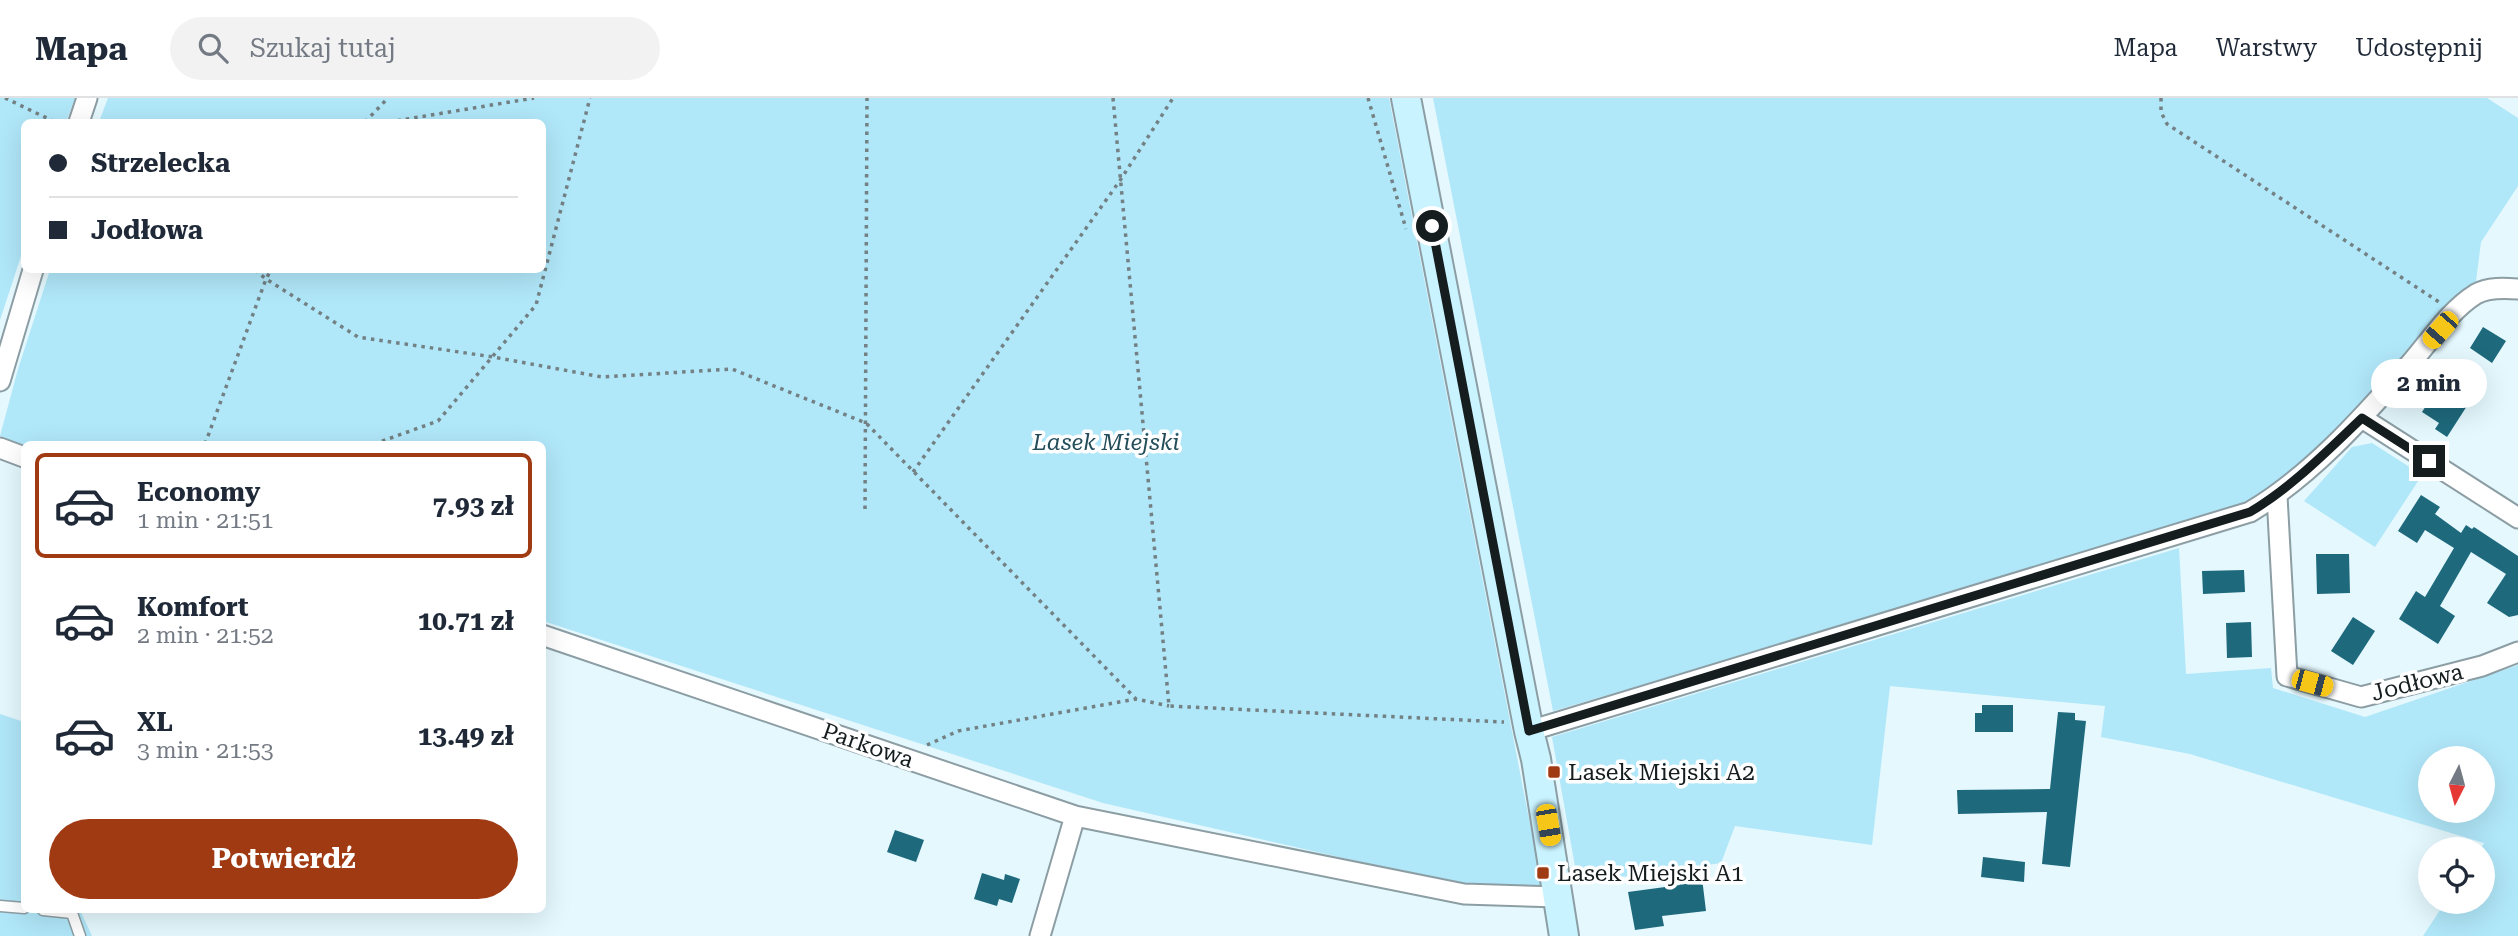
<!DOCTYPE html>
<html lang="pl">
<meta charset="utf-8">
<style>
:root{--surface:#fff;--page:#f2f2f3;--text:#1f2937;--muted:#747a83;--line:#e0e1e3;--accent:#a03a13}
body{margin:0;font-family:"Roboto Serif",serif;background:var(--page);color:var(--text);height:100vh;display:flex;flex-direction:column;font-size:26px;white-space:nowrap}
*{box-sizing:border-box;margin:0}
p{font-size:23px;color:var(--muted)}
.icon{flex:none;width:38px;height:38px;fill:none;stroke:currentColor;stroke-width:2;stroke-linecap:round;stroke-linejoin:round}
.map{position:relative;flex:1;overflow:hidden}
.details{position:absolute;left:21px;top:343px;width:525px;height:472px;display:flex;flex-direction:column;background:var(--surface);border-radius:10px;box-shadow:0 7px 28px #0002}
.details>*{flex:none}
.banner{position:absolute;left:21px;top:21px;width:525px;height:154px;border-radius:10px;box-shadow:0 7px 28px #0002;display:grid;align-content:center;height:154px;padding:0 28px;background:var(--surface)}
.needle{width:46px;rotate:186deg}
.fabs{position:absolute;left:2418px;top:648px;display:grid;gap:14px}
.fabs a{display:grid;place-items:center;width:77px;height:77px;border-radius:50%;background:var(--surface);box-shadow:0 7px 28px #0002;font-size:35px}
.end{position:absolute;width:32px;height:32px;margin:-16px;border:9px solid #161d1f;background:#fff;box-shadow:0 0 0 4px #fff}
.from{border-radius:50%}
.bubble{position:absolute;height:49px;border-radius:24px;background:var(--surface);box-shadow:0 7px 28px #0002;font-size:23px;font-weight:700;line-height:49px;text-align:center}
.car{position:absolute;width:21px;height:42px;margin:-21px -10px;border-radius:9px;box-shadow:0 0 5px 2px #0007;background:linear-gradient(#f5c518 24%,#345 0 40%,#f5c518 0 76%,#345 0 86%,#f5c518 0)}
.banner b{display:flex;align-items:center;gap:24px;height:66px;font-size:26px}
.banner b+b{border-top:2px solid var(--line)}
.banner i{width:18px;height:18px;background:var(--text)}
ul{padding:12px 0 0;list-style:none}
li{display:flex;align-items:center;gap:21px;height:105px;margin:0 14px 10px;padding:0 14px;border:4px solid transparent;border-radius:10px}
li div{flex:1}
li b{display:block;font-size:26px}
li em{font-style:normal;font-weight:700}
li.current{border-color:var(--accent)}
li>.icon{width:63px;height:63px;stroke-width:1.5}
.button{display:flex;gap:14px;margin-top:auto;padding:14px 28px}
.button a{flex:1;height:80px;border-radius:42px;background:var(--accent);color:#fff;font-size:28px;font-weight:700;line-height:80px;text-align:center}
header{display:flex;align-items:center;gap:42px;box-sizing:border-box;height:98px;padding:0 35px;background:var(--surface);border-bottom:2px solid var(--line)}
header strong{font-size:33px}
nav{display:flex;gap:38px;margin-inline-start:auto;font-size:24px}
.search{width:490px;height:63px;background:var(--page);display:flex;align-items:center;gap:18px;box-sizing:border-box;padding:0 24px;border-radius:38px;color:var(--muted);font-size:26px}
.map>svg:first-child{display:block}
.green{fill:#b0e7f9;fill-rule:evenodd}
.building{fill:#1e697c}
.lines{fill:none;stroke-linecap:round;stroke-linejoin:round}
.lane-casing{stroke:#8c9ea4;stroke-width:13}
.street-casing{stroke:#8c9ea4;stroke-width:23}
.secondary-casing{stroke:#8c9ea4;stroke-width:32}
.path{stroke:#738084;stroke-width:3.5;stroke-dasharray:3.5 5;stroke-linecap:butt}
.lane{stroke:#fff;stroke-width:10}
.street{stroke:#fff;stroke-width:19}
.secondary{stroke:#c9f3ff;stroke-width:28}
.route{stroke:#161d1f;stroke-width:9}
.poi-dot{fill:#a03a13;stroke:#fff;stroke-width:2.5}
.labels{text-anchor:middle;stroke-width:7;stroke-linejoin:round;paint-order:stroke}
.park-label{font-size:23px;font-style:italic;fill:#244e5a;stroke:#fff}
.street-label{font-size:23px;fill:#161d1f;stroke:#fff}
.poi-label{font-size:23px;fill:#161d1f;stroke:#fff;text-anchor:start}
</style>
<header>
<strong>Mapa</strong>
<div class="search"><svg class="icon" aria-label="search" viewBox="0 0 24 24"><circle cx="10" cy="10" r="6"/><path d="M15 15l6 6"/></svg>Szukaj tutaj</div>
<nav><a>Mapa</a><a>Warstwy</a><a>Udostępnij</a></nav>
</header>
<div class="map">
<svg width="2518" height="838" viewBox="0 0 2518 838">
<rect width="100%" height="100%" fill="#e4f8fe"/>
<path class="green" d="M0 0H75L66 24H24V149L0 222Z
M108 0H1389L1543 793 1465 788 1103 705 543 523 542 346 24 347 0 338 18 271 50 172H542V24H99Z
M1433 0H2487L2518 20V88L2481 144 2475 191 2349 317 2295 376 2251 410 1553 613Z
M2372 345 2422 377 2375 449 2304 403 2352 349Z
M2179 450 2186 576 2271 570 2273 590 2365 619 2518 567V838H2423L2446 803H2483V751H2481L2484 745 2190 656 2101 639 2105 608 1890 588 1872 747 1735 728 1721 765 1578 785 1552 639ZM2431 660H2483V712H2431Z
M0 616 24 624V812H80L92 838H0Z"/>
<path class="building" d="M2483 229 2506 243 2492 265 2470 250Z
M2457 286 2474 297 2447 339 2435 331 2439 325 2422 314 2439 288 2451 296Z
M2421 397 2440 409 2435 416 2461 435 2466 427 2472 431 2474 429 2518 458V517L2509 519 2487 505 2506 476 2471 454 2440 508 2455 518 2438 546 2399 521 2416 493 2425 499 2454 450 2425 432 2417 445 2398 433Z
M2316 456H2349L2350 495 2317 496Z
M2244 472 2245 494 2203 496 2202 473Z
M2353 519 2375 533 2353 567 2331 553Z
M2251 524 2252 559 2227 560 2226 525Z
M1982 607H2013V634H1975V615H1982Z
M2058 614 2075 615V622L2086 623 2070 769 2042 766 2047 714 1958 716 1957 692 2050 691Z
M895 732 924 742 916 764 887 754Z
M1983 759 2025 764 2024 784 1981 779Z
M982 775 1004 782 1005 776 1020 781 1012 805 999 801 997 808 974 801Z
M1702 780 1706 813 1662 818 1664 828 1635 832 1628 794 1680 787 1679 783Z"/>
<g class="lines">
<g class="lane-casing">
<path id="lane" d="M0 808 24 810
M43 812 72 815 80 838"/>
</g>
<g class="street-casing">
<path id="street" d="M79 24 87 0
M0 283 33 172
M2362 320 2518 420
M0 350 24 359
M2277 398 2287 578 2361 599 2482 568 2518 554
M542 537 1075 718 1040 838
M1529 633 2250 414C2312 377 2362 320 2410 266 2430 243 2450 212 2476 196 2488 189 2505 190 2518 191
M1075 718 1464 796 1559 799"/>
</g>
<g class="secondary-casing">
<path id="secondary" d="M1406 0 1529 633 1536 661 1564 838"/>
</g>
<path class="path" d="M5 0 55 24
M1113 0 1169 608 1504 624
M1368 0 1406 131
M2161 0V14L2167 26 2439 204
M365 24 388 0
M389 24 534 0
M255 172 266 181 358 239 493 259 602 279 732 271 866 325 1136 601
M205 346 266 181 271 172
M374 346 438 323 536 207 590 0
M913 374 1121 81 1173 0
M865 411 867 0
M927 647 958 633 1136 601 1169 608"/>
<use href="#lane" class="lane"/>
<use href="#street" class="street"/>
<use href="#secondary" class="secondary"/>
</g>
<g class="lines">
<path class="route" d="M1432 128 1529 633 2250 414C2292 389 2326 354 2362 320L2429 363"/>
</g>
<g class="poi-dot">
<rect x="1547" y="667" width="14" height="14" rx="3.5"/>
<rect x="1536" y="768" width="14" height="14" rx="3.5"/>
</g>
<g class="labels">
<g class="park-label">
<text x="1106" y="352">Lasek Miejski</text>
</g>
<g class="street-label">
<text transform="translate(2417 584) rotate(-14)" y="8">Jodłowa</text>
<text transform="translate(868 647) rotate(19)" y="8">Parkowa</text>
</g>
<g class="poi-label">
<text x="1568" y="682">Lasek Miejski A2</text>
<text x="1557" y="783">Lasek Miejski A1</text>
</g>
</g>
</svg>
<div class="fabs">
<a><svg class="needle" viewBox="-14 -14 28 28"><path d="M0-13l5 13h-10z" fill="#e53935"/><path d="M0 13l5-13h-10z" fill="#747a83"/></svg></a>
<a><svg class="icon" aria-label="locate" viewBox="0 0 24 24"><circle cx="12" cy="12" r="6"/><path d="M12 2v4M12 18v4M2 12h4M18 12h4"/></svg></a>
</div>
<i class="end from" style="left:1432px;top:128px"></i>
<i class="end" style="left:2429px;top:363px"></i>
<div class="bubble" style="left:2371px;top:261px;width:116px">2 min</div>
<i class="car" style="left:2440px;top:232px;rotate:221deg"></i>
<i class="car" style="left:2312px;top:585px;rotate:105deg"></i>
<i class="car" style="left:1548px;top:727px;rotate:170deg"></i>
<div class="banner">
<b><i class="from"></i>Strzelecka</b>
<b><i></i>Jodłowa</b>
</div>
<section class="details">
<ul>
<li class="current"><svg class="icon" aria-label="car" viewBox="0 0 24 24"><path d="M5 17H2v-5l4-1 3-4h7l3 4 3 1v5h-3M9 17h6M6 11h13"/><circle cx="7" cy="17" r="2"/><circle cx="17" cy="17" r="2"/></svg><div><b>Economy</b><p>1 min · 21:51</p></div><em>7.93 zł</em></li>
<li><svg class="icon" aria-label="car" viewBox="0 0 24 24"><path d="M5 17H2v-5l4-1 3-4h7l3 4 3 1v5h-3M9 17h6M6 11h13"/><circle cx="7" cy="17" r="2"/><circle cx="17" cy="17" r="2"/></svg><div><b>Komfort</b><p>2 min · 21:52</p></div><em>10.71 zł</em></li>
<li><svg class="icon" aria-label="car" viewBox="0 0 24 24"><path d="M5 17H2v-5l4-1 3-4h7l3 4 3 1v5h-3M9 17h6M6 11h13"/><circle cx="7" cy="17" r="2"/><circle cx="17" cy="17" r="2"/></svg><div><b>XL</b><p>3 min · 21:53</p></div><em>13.49 zł</em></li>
</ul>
<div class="button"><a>Potwierdź</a></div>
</section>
</div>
